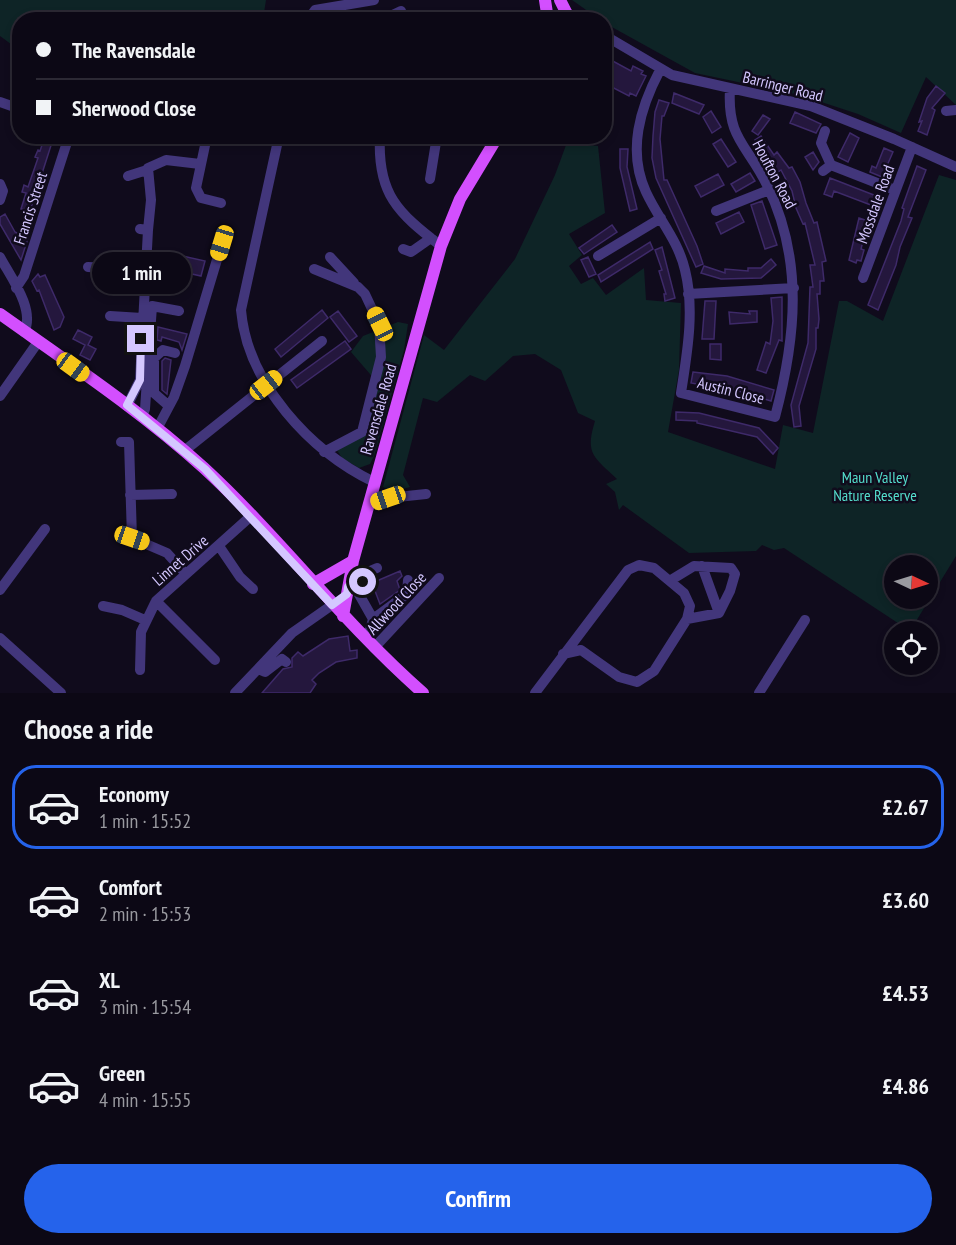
<!DOCTYPE html>
<meta charset="utf-8">
<style>
:root{--surface:#0c0815;--page:#15111e;--text:#f1f3f6;--muted:#9a9aa0;--line:#2c2934;--accent:#2563eb}
body{margin:0;font-family:"PT Sans Narrow",sans-serif;background:var(--page);color:var(--text);height:100vh;display:flex;flex-direction:column;font-size:22px;white-space:nowrap}
*{box-sizing:border-box;margin:0}
p{font-size:20px;color:var(--muted)}
.icon{flex:none;width:33px;height:33px;fill:none;stroke:currentColor;stroke-width:2;stroke-linecap:round;stroke-linejoin:round}
.map{position:relative;height:693px;overflow:hidden}
.sheet{display:flex;flex-direction:column;background:var(--surface);flex:1}
.sheet>*{flex:none}
.hud{position:absolute;left:12px;top:12px;width:600px;height:132px;border-radius:24px;box-shadow:0 3px 9px #0003,0 0 0 2px var(--line);display:grid;align-content:center;height:132px;padding:0 24px;background:var(--surface)}
.needle{width:39px;rotate:94deg}
.fabs{position:absolute;left:884px;top:555px;display:grid;gap:12px}
.fabs a{display:grid;place-items:center;width:54px;height:54px;border-radius:50%;background:var(--surface);box-shadow:0 3px 9px #0003,0 0 0 2px var(--line);font-size:30px}
.end{position:absolute;width:27px;height:27px;margin:-14px;border:8px solid #d4c7ff;background:#111;box-shadow:0 0 0 3px #111}
.from{border-radius:50%}
.bubble{position:absolute;height:42px;border-radius:21px;background:var(--surface);box-shadow:0 3px 9px #0003,0 0 0 2px var(--line);font-size:20px;font-weight:700;line-height:42px;text-align:center}
.car{position:absolute;width:18px;height:36px;margin:-18px -9px;border-radius:8px;box-shadow:0 0 4px 2px #0007;background:linear-gradient(#f5c518 24%,#345 0 40%,#f5c518 0 76%,#345 0 86%,#f5c518 0)}
.hud b{display:flex;align-items:center;gap:21px;height:57px;font-size:22px}
.hud b+b{border-top:2px solid var(--line)}
.hud i{width:15px;height:15px;background:var(--text)}
ul{padding:0;list-style:none}
li{display:flex;align-items:center;gap:18px;height:84px;margin:0 12px 9px;padding:0 12px;border:3px solid transparent;border-radius:24px}
li div{flex:1}
li b{display:block;font-size:22px}
li em{font-style:normal;font-weight:700}
li.active{border-color:var(--accent)}
li>.icon{width:54px;height:54px;stroke-width:1.5}
h2{padding:0 24px;font-size:27px;line-height:72px}
.primary-button{display:flex;gap:12px;margin-top:auto;padding:12px 24px}
.primary-button a{flex:1;height:69px;border-radius:36px;background:var(--accent);color:#fff;font-size:24px;font-weight:700;line-height:69px;text-align:center}
.map>svg:first-child{display:block}
.green{fill:#0e2426;fill-rule:evenodd}
.building{fill:#24173d;stroke:#3e2a69;stroke-width:1.5}
.lines{fill:none;stroke-linecap:round;stroke-linejoin:round}
.minor{stroke:#42367b;stroke-width:10}
.major{stroke:#d34ffe;stroke-width:12}
.route{stroke:#d4c7ff;stroke-width:8}
.labels{text-anchor:middle;stroke-width:5;stroke-linejoin:round;paint-order:stroke}
.street-label{font-size:16px;fill:#d4c7ff;stroke:#100b1c}
.park-label{font-size:16px;fill:#54ddcc;stroke:#100b1c}
</style>
<div class="map">
<svg width="956" height="693" viewBox="0 0 956 693">
<rect width="100%" height="100%" fill="#100b1c"/>
<path class="green" d="M0 0H266L263 19 20 20 19 50 0 36Z
M572 0H956V105L926 77 901 133 858 114 800 95 695 73 610 26 604 20 599 19Z
M569 137H579L577 144 598 146 605 213 569 234 582 255 569 266 581 284 593 278 606 295 644 268 646 300 681 303 679 370 668 432 775 469 783 425 813 433 839 301H847L883 321 939 175 956 180V556L910 631 784 548 774 550 762 545 756 551 689 553 623 505 619 510 615 492 606 484 617 479C593 456 585 454 595 421L578 413 561 370 535 354 513 356 485 381 470 375 437 402 423 398 403 475 410 487 392 492 383 487 424 335 444 350 515 259 555 175ZM894 566H927V598H894Z
M398 322 408 324 404 350 374 456 370 464 359 468 342 458 335 447 364 436 376 381 351 352 363 336Z"/>
<path class="building" d="M609 59 631 71 633 66 643 71 641 74 646 76 636 96 630 93 629 96 604 83V68Z
M936 86 945 93 932 108 935 110 927 135 918 131 922 121 919 122 927 98Z
M674 93 704 105 699 114 672 103Z
M659 100 669 103 664 116H662L660 139 664 180H667L697 246 703 264 696 267 656 178 652 158 653 136 655 112Z
M711 111 721 127 712 133 703 117Z
M795 112 821 124 816 133 790 123Z
M763 115 770 119 758 135 752 131Z
M850 133 859 138 848 162 838 157Z
M45 136H54L30 211 21 209 26 193 22 192 24 185 28 187 38 158 35 157 38 150 40 151Z
M761 136 774 155 777 152 789 168 792 167 800 182 806 203 814 223 817 222 826 261 822 262 824 281H820V294H817L819 319 818 328H816V349L799 406 801 426 794 427 791 405 808 343 810 287H813L810 265H815L805 223 803 224 796 208 792 191 781 170 778 172 755 140Z
M721 139 736 162 728 167 713 144Z
M884 148 893 152 882 177 870 172 872 166 876 168Z
M620 149H628L627 167 637 209 630 211 620 168Z
M813 152 819 162 813 170 805 157Z
M917 166 926 170 908 217 912 218 900 247 896 265 878 310 868 305 901 221 904 209 902 208Z
M750 173 755 181 736 192 731 184Z
M718 174 724 185 701 197 695 186Z
M830 178 879 197 876 207 834 191 832 197 824 194Z
M762 201 777 245 765 249 751 205Z
M739 212 744 222 721 234 716 223Z
M5 214 15 232 28 238 21 260 0 224V217Z
M859 218 868 221 861 249 864 250 861 261 857 260 856 263 849 260Z
M612 225 617 232 584 254 579 248Z
M650 242 653 249 601 282 598 275Z
M662 247 675 298 665 301 664 294H666L659 271 662 270 655 250Z
M160 251 205 261 201 276 156 266Z
M588 257 596 274 589 277 581 260Z
M771 259 776 265 761 278 721 279 701 273 704 266 725 273V269L748 271V268H761Z
M38 274 40 277 45 275 64 317 60 327 54 330 39 290 37 291 32 281Z
M782 297V341L779 340 766 373 757 370 766 342 770 344 773 321 771 298Z
M705 301H716L714 339H702Z
M322 310 328 318 281 357 275 349Z
M338 311 357 336 349 342 330 317Z
M749 311H757V322L730 324 729 312 750 314Z
M158 327 187 334 182 350 179 342 162 337 161 341 157 340Z
M78 330 92 337 88 345 96 349 90 360 80 355 85 345 73 339Z
M345 341 351 349 297 388 291 380Z
M710 344H721V360L710 359Z
M165 358 171 360 167 394 162 390V361Z
M693 372 727 376 774 390 771 401 719 385V388L691 383Z
M676 412 699 413 759 428 778 448 773 454 757 437 697 423V421L676 420Z
M400 571 402 576 397 581 400 590 380 604 372 583Z
M348 636 350 651 357 650V658L336 662 319 673 312 680 316 684 310 693H262L283 669 292 667V658L298 652 303 656 329 639Z"/>
<g class="lines">
<path class="minor" d="M566 12 578 20
M308 20 315 10 374 0
M382 20 401 11
M604 35 672 75 811 106 894 139 956 167
M660 70C640 108 627 151 646 192 659 220 678 240 685 270 695 310 687 354 681 393L775 417C796 338 804 260 767 185 747 144 727 139 730 89
M0 102 20 109
M946 111 956 110
M207 136 196 188 201 198 221 203
M279 136 241 310C247 383 310 451 374 482
M380 136C377 194 398 213 441 246
M831 165 895 190
M823 171 831 165 821 143 825 131
M128 176 147 170
M430 179 437 136
M0 184 3 191 0 200
M716 211 769 190
M148 230 151 200 148 168 166 160 200 164
M403 249 411 252 431 238
M598 256 661 218
M0 257C10 276 36 310 24 332
M330 257 354 283
M88 267 145 270
M314 269 358 287 365 294 379 324 381 357 362 432 324 452
M863 278 912 147
M16 288 24 276 69 136
M688 294 794 288
M110 316 142 318
M0 396 38 342
M127 406 140 380 148 230 140 229
M169 406 154 393V358L163 350 175 353
M142 417 145 409 152 306 179 311
M157 429 174 397 185 366 222 243
M121 442H129L132 538 167 553 186 574
M184 451 322 341
M130 495 172 494
M368 505 388 498 426 494
M219 546 240 577 253 589
M702 566 719 613
M671 580 694 566 731 568 735 574 730 591 719 613 687 619
M348 587 356 589 373 619
M356 589 370 571 377 568
M0 590 45 529
M156 601 215 660
M103 606 122 610 145 620
M364 636 370 630 373 619 407 594 408 580
M0 638 61 693
M374 648 439 578
M258 669 265 672 282 659 286 662
M140 670 141 632 156 601 251 516
M235 693 292 633 332 605
M535 693 628 570 639 565 654 568 684 593 690 606 687 619 654 671 637 682 619 677 581 650 563 654
M759 693 805 620"/>
<path class="major" d="M545 0 548 20
M560 0 566 12 563 20
M0 314C69 363 141 411 204 468 281 539 344 624 423 693
M313 584 353 561
M343 616 353 561 441 246 460 199 498 136"/>
</g>
<g class="lines">
<path class="route" d="M141 339 140 380 127 405 205 469 332 605 347 594 348 587 356 589 363 582"/>
</g>
<g class="labels">
<g class="street-label">
<text transform="translate(783 86) rotate(14)" y="6">Barringer Road</text>
<text transform="translate(775 174) rotate(62)" y="6">Houfton Road</text>
<text transform="translate(875 204) rotate(-70)" y="6">Mossdale Road</text>
<text transform="translate(30 208) rotate(-72)" y="6">Francis Street</text>
<text transform="translate(731 390) rotate(14)" y="6">Austin Close</text>
<text transform="translate(378 409) rotate(-74)" y="6">Ravensdale Road</text>
<text transform="translate(180 560) rotate(-41)" y="6">Linnet Drive</text>
<text transform="translate(396 603) rotate(-47)" y="6">Allwood Close</text>
</g>
<g class="park-label">
<text x="875" y="483">Maun Valley<tspan x="875" dy="18">Nature Reserve</tspan></text>
</g>
</g>
</svg>
<div class="fabs">
<a><svg class="needle" viewBox="-14 -14 28 28"><path d="M0-13l5 13h-10z" fill="#e53935"/><path d="M0 13l5-13h-10z" fill="#9a9aa0"/></svg></a>
<a><svg class="icon" aria-label="locate" viewBox="0 0 24 24"><circle cx="12" cy="12" r="6"/><path d="M12 2v4M12 18v4M2 12h4M18 12h4"/></svg></a>
</div>
<i class="end from" style="left:363px;top:582px"></i>
<i class="end" style="left:141px;top:339px"></i>
<div class="bubble" style="left:92px;top:252px;width:99px">1 min</div>
<i class="car" style="left:222px;top:243px;rotate:197deg"></i>
<i class="car" style="left:380px;top:324px;rotate:334deg"></i>
<i class="car" style="left:73px;top:367px;rotate:126deg"></i>
<i class="car" style="left:266px;top:385px;rotate:52deg"></i>
<i class="car" style="left:388px;top:498px;rotate:251deg"></i>
<i class="car" style="left:132px;top:538px;rotate:109deg"></i>
<div class="hud">
<b><i class="from"></i>The Ravensdale</b>
<b><i></i>Sherwood Close</b>
</div>
</div>
<section class="sheet">
<h2>Choose a ride</h2>
<ul>
<li class="active"><svg class="icon" aria-label="car" viewBox="0 0 24 24"><path d="M5 17H2v-5l4-1 3-4h7l3 4 3 1v5h-3M9 17h6M6 11h13"/><circle cx="7" cy="17" r="2"/><circle cx="17" cy="17" r="2"/></svg><div><b>Economy</b><p>1 min · 15:52</p></div><em>£2.67</em></li>
<li><svg class="icon" aria-label="car" viewBox="0 0 24 24"><path d="M5 17H2v-5l4-1 3-4h7l3 4 3 1v5h-3M9 17h6M6 11h13"/><circle cx="7" cy="17" r="2"/><circle cx="17" cy="17" r="2"/></svg><div><b>Comfort</b><p>2 min · 15:53</p></div><em>£3.60</em></li>
<li><svg class="icon" aria-label="car" viewBox="0 0 24 24"><path d="M5 17H2v-5l4-1 3-4h7l3 4 3 1v5h-3M9 17h6M6 11h13"/><circle cx="7" cy="17" r="2"/><circle cx="17" cy="17" r="2"/></svg><div><b>XL</b><p>3 min · 15:54</p></div><em>£4.53</em></li>
<li><svg class="icon" aria-label="car" viewBox="0 0 24 24"><path d="M5 17H2v-5l4-1 3-4h7l3 4 3 1v5h-3M9 17h6M6 11h13"/><circle cx="7" cy="17" r="2"/><circle cx="17" cy="17" r="2"/></svg><div><b>Green</b><p>4 min · 15:55</p></div><em>£4.86</em></li>
</ul>
<div class="primary-button"><a>Confirm</a></div>
</section>
